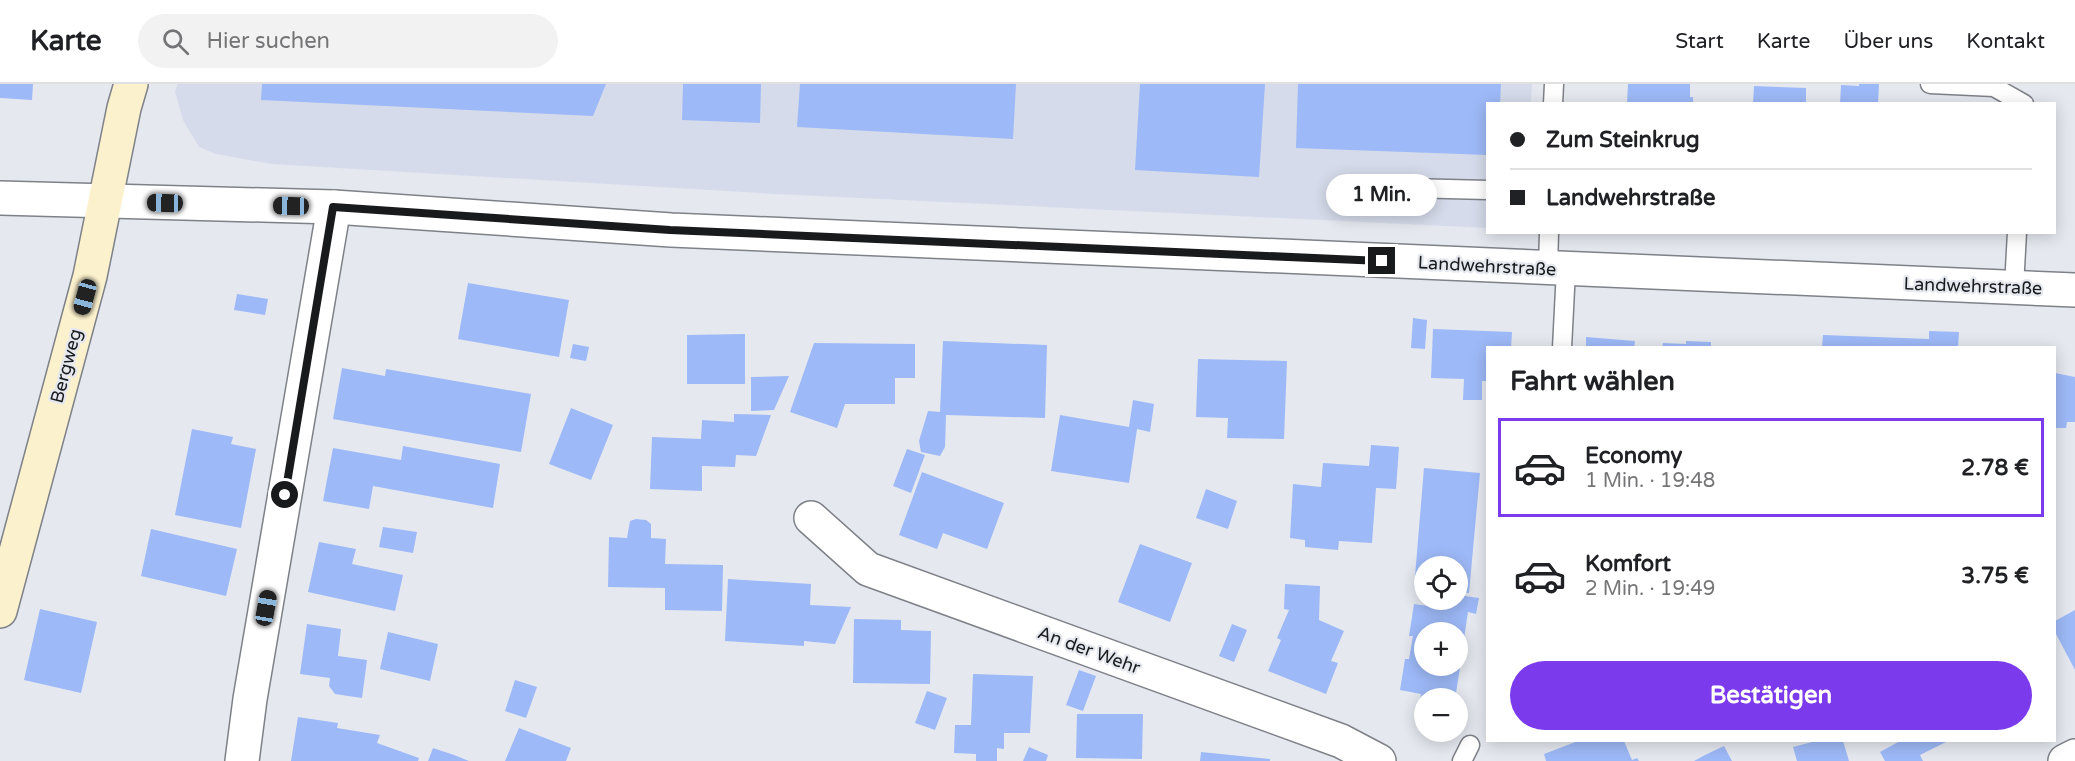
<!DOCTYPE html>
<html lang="de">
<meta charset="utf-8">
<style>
:root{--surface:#fff;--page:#f2f2f2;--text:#202124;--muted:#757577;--line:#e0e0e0;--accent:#7c3aed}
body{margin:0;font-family:"Varela Round",sans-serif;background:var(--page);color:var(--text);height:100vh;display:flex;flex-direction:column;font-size:22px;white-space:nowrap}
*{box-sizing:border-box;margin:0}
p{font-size:20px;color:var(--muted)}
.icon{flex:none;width:33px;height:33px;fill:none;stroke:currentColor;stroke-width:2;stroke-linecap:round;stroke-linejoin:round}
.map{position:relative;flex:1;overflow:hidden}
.sheet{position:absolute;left:1486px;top:262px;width:570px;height:396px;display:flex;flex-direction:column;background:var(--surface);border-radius:0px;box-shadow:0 3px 15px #0003}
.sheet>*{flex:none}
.guide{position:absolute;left:1486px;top:18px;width:570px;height:132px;border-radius:0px;box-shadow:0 3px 15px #0003;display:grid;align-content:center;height:132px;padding:0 24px;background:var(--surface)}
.tools{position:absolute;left:1414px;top:472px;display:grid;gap:12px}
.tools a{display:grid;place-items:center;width:54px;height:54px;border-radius:50%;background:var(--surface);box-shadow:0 3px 15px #0003;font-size:30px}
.end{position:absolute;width:27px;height:27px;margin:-14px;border:8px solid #181a1c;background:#fff;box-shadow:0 0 0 3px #fff}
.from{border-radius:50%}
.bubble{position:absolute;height:42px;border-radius:21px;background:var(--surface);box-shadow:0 3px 15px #0003;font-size:20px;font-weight:800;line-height:42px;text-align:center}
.car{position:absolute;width:18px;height:36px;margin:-18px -9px;border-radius:8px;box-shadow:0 0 4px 2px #0007;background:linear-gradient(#222 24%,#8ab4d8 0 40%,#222 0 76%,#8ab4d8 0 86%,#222 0)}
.guide b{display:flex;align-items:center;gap:21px;height:57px;font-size:22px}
.guide b+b{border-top:2px solid var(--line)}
.guide i{width:15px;height:15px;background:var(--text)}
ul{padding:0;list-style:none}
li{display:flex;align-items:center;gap:18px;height:99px;margin:0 12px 9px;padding:0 12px;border:3px solid transparent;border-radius:0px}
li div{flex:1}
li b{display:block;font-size:22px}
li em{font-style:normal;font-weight:800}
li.on{border-color:var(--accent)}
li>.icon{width:54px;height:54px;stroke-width:1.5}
h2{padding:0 24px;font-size:27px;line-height:72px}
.button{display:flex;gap:12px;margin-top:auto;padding:12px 24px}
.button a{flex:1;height:69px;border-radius:36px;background:var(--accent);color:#fff;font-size:24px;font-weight:800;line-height:69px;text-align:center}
header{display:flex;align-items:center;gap:36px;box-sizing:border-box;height:84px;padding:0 30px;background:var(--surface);border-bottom:2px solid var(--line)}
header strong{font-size:28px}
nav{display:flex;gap:33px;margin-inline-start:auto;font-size:21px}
.search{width:420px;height:54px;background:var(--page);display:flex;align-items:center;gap:15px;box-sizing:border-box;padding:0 21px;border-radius:33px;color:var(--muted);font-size:22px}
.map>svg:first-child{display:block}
.built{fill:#d5dbea}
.building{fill:#9db9f7}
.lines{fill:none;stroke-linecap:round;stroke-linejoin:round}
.service-casing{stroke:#7e8188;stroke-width:21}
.minor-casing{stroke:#7e8188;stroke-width:36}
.tertiary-casing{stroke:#7e8188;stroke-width:36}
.secondary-casing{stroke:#7e8188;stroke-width:36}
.service{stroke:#fff;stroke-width:18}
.minor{stroke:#fff;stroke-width:33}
.tertiary{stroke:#fff;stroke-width:33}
.secondary{stroke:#fbf1cd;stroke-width:33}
.route{stroke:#181a1c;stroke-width:8}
.labels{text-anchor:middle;stroke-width:4.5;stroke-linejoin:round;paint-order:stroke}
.street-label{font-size:18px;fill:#181a1c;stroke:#e5e8ef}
</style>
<header>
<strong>Karte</strong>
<div class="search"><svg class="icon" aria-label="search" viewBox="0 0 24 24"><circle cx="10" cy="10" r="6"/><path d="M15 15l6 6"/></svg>Hier suchen</div>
<nav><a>Start</a><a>Karte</a><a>Über uns</a><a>Kontakt</a></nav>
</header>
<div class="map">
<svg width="2075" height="677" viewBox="0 0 2075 677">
<rect width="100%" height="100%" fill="#e5e8ef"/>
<path class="built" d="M178 0H1532L1531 19 1488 20V144L775 110 272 80 216 70 199 63 183 36 175 7Z"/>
<path class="building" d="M0 0H33L32 16 0 14Z
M262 0H606L593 32 261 16Z
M683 0H761L760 39 682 36Z
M800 0H1016L1013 55 797 43Z
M1140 0H1265L1259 93 1135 86Z
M1298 0H1501L1500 20H1488V71L1296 64Z
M1628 0H1690V13H1693V20H1627Z
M1859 0H1879L1878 20H1840L1841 1 1859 2Z
M1754 2 1806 4V20H1753Z
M468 199 569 216 559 273 458 255Z
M237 210 268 215 265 231 234 226Z
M1413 234 1427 236 1425 265 1411 264Z
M1433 245 1512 248 1511 264H1488V297H1482V316H1463L1464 295 1431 294Z
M1929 247 1959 248 1958 264H1822L1823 251 1929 255Z
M745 250V300H687V251Z
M1586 253 1635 257 1634 264H1586Z
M943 257 1047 261 1045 334 946 331 945 363 940 372 921 368 919 357 928 327 940 328Z
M1686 257 1711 258V264H1662L1663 259 1686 260Z
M814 259 915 260V294H895V320H845L837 344 790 328Z
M573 260 589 263 586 277 570 274Z
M1198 275 1287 277 1284 355 1227 354 1228 334 1196 333Z
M342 284 385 292 386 285 531 310 521 368 333 335Z
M2055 289 2075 293V338H2067L2066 344H2055Z
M789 292 774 326 751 327V293Z
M1133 316 1154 320 1150 348 1137 345 1129 399 1051 387 1060 331 1129 343Z
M571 324 613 341 591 396 549 380Z
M734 330 771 331 756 372 736 371 735 383 702 382V407L650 405 652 353 701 355 702 336 734 338Z
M192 345 233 353 231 360 256 365 241 444 175 431Z
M1371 361 1399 363 1396 405 1376 404 1372 459 1339 457 1338 466 1305 463V456L1290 454 1293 400 1321 403 1323 379 1369 382Z
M403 362 500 380 493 424 373 402 369 425 323 417 333 364 401 376Z
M907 365 925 371 911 409 893 402Z
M1424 384 1480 389 1469 509 1458 508V483H1425V505L1414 504Z
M922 388 1004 419 987 465 943 449 937 465 899 451Z
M1206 405 1237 417 1228 445 1196 434Z
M636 435 646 436 651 440V454L666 455 665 480 723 481 722 527 665 526V504L608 503 609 453 627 454 630 437Z
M383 443 417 448 413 469 379 463Z
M151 445 237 465 226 512 141 492Z
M319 458 356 465 352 480 403 491 395 527 308 508Z
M1140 460 1192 479 1170 538 1118 518Z
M728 495 811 500 810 521 851 523 835 560 804 557V562L725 557Z
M1285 500 1320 502 1319 536 1344 547 1331 577 1338 579 1326 610 1268 587 1281 556 1277 554 1289 526 1284 525Z
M1458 511 1479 514 1476 530 1468 528 1463 561 1458 560V549H1425V582L1460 584 1455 615H1425V626L1419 625 1421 610 1400 606 1405 575H1409L1413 552H1409L1414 520 1435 523 1436 516H1458Z
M40 525 97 538 81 609 24 596Z
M2075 526V586L2055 548V537Z
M854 535 901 536V546L931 547 930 600 853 599Z
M307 540 341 545 338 572 367 576 362 614 335 610 329 602 330 594 300 590Z
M1232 540 1247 546 1234 578 1219 572Z
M388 548 438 560 430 597 380 585Z
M1079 586 1096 592 1083 627 1066 621Z
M973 590 1033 592 1030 649H1004V665L997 664V677H976V670L954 669 955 641H971Z
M515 596 537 603 526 634 505 627Z
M927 607 947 614 935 646 915 639Z
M1077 630H1143L1142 675 1076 674Z
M298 633 338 639 337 644 380 651 377 659 419 674 418 677H291Z
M519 644 571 664 566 677H505Z
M1578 657H1624L1632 676 1637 674 1639 677H1546L1544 670Z
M1816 657H1843L1849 677H1797L1793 663Z
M1900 657H1948L1920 671 1923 677H1885L1880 668Z
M1724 662 1732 677H1694L1705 671Z
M1029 663 1048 671 1046 677H1023Z
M433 664 454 671 469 677H428Z
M1201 668 1270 675V677H1200Z"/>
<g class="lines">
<g class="service-casing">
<path id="service" d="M1930 0 1994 3 2024 20
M1553 20 1554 0
M1368 103 1488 106
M1548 184 1549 148
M2014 203 2017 148
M1562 264 1566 186
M1462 677 1470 661"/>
</g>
<g class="minor-casing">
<path id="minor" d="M811 434 868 485 1341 657 1379 677
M242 677 250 615 334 123
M2065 677 2075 672"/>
</g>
<g class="tertiary-casing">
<path id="tertiary" d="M0 114 334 123 671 146 2075 206"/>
</g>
<g class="secondary-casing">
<path id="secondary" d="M0 527 90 192 124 24 131 0"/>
</g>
<use href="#service" class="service"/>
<use href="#minor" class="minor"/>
<use href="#tertiary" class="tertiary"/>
<use href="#secondary" class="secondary"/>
</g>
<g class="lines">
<path class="route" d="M285 411 333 123 670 146 1382 177"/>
</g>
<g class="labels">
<g class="street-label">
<text transform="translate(1487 182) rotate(3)" y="6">Landwehrstraße</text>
<text transform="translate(1973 202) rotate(2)" y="6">Landwehrstraße</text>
<text transform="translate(66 282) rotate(-75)" y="6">Bergweg</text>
<text transform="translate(1089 566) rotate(20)" y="6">An der Wehr</text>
</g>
</g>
</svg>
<div class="tools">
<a><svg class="icon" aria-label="locate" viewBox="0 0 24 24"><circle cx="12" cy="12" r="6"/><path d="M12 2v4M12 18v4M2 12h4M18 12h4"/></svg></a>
<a>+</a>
<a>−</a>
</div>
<i class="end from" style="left:285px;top:411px"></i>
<i class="end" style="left:1382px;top:177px"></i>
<div class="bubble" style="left:1326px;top:90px;width:111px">1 Min.</div>
<i class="car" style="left:165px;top:119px;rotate:271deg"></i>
<i class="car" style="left:291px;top:122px;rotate:271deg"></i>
<i class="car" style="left:85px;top:213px;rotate:195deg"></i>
<i class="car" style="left:266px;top:524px;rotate:10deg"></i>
<div class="guide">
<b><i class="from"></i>Zum Steinkrug</b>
<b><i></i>Landwehrstraße</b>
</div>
<section class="sheet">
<h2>Fahrt wählen</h2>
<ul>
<li class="on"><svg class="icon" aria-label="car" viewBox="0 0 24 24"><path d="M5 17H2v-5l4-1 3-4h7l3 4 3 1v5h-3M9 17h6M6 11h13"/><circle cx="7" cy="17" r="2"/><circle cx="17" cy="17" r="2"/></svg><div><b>Economy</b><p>1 Min. · 19:48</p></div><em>2.78 €</em></li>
<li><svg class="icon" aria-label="car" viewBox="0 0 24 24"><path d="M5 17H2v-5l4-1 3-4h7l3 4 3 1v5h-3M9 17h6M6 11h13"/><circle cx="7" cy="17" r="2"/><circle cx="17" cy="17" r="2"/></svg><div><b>Komfort</b><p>2 Min. · 19:49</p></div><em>3.75 €</em></li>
</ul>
<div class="button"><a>Bestätigen</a></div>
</section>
</div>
